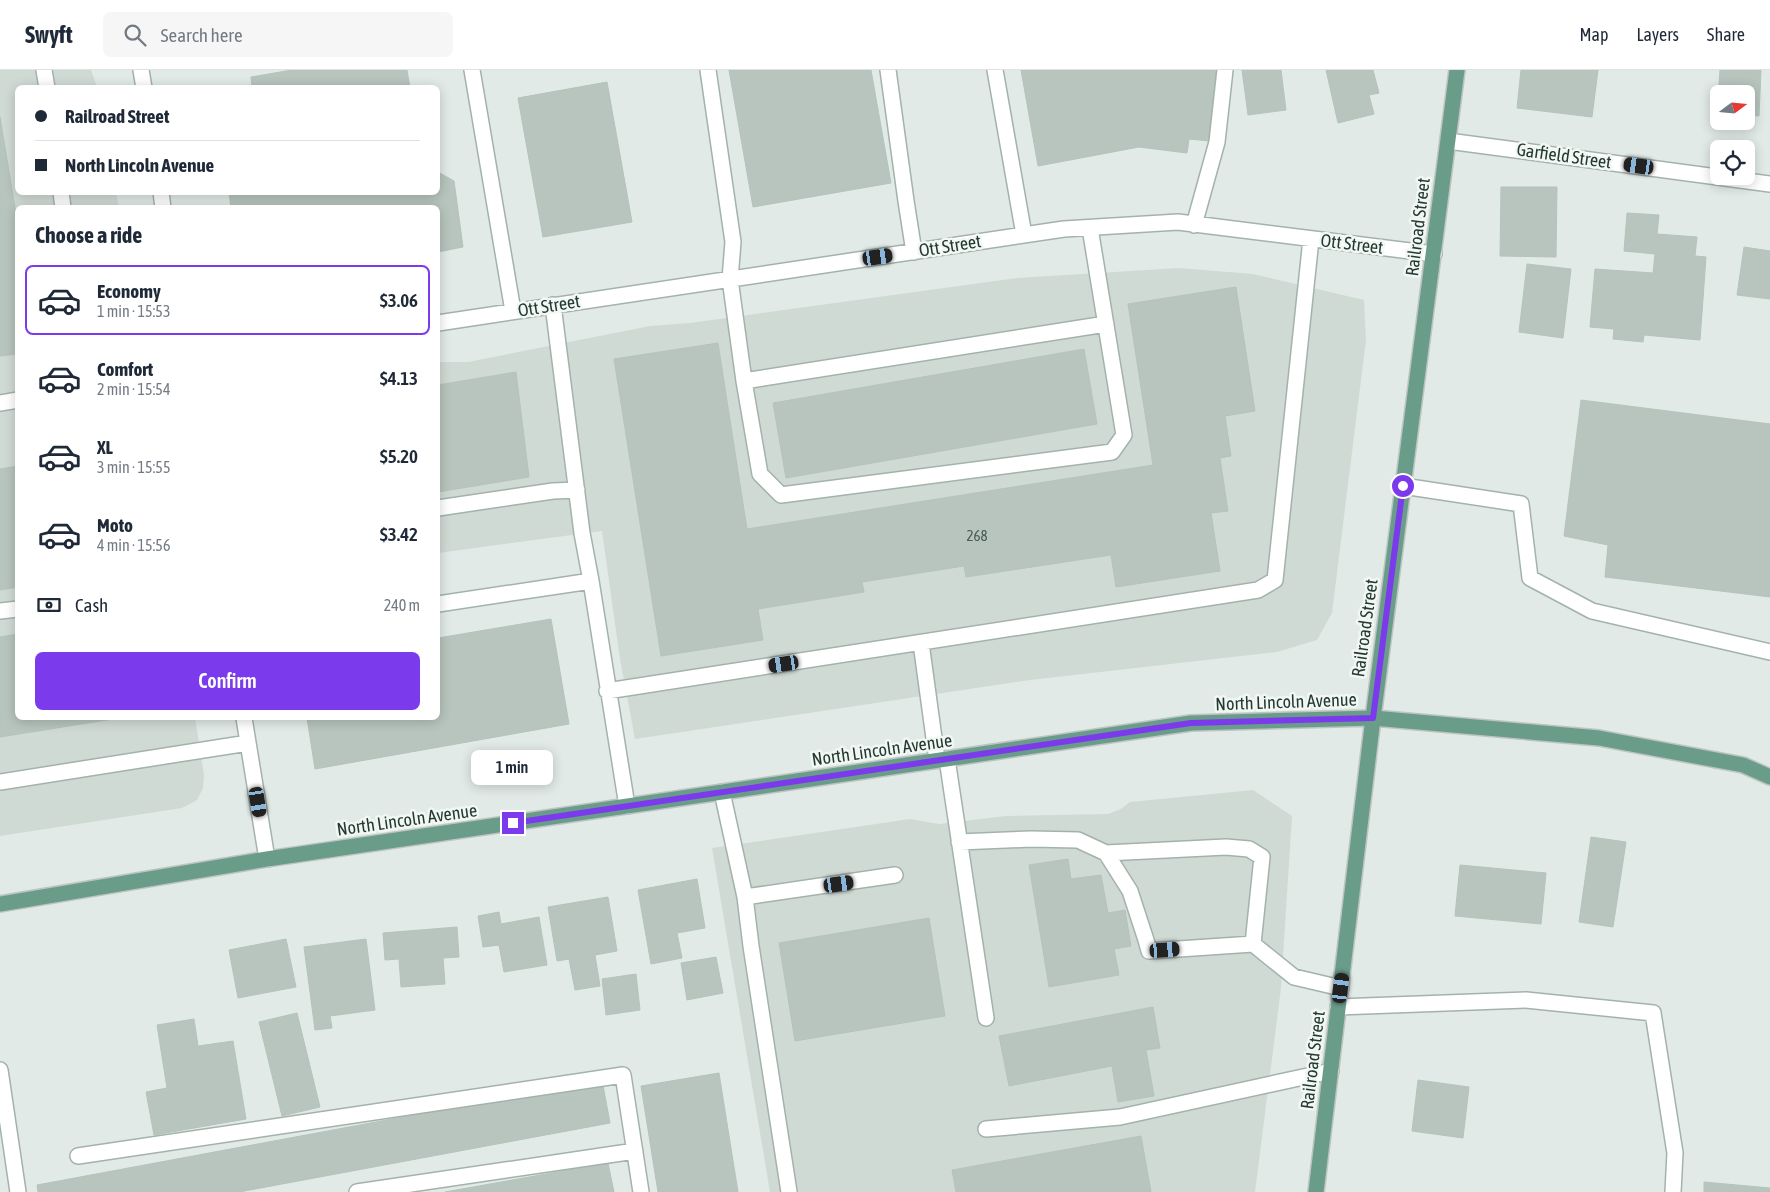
<!DOCTYPE html>
<meta charset="utf-8">
<style>
:root{--surface:#fff;--page:#f6f6f7;--text:#1f2937;--muted:#747a83;--line:#e0e1e3;--accent:#7c3aed}
body{margin:0;font-family:"Asap Condensed",sans-serif;background:var(--page);color:var(--text);height:100vh;display:flex;flex-direction:column;font-size:19px;white-space:nowrap}
*{box-sizing:border-box;margin:0}
p{font-size:16px;color:var(--muted)}
.icon{flex:none;width:28px;height:28px;fill:none;stroke:currentColor;stroke-width:2;stroke-linecap:round;stroke-linejoin:round}
.map{position:relative;flex:1;overflow:hidden}
.drawer{position:absolute;left:15px;top:135px;width:425px;height:515px;display:flex;flex-direction:column;background:var(--surface);border-radius:8px;box-shadow:0 2px 12px #0003}
.drawer>*{flex:none}
.hud{position:absolute;left:15px;top:15px;width:425px;height:110px;border-radius:8px;box-shadow:0 2px 12px #0003;display:grid;align-content:center;height:110px;padding:0 20px;background:var(--surface)}
.needle{width:32px;rotate:74deg}
.controls{position:absolute;left:1710px;top:15px;display:grid;gap:10px}
.controls a{display:grid;place-items:center;width:45px;height:45px;border-radius:8px;background:var(--surface);box-shadow:0 2px 12px #0003;font-size:25px}
.end{position:absolute;width:22px;height:22px;margin:-11px;border:6px solid #7c3aed;background:#fff;box-shadow:0 0 0 2px #fff}
.from{border-radius:50%}
.bubble{position:absolute;height:35px;border-radius:8px;background:var(--surface);box-shadow:0 2px 12px #0003;font-size:16px;font-weight:600;line-height:35px;text-align:center}
.car{position:absolute;width:15px;height:30px;margin:-15px -8px;border-radius:6px;box-shadow:0 0 4px 1px #0007;background:linear-gradient(#222 24%,#8ab4d8 0 40%,#222 0 76%,#8ab4d8 0 86%,#222 0)}
.hud b{display:flex;align-items:center;gap:18px;height:48px;font-size:19px}
.hud b+b{border-top:1px solid var(--line)}
.hud i{width:12px;height:12px;background:var(--text)}
ul{padding:0;list-style:none}
li{display:flex;align-items:center;gap:15px;height:70px;margin:0 10px 8px;padding:0 10px;border:2px solid transparent;border-radius:8px}
li div{flex:1}
li b{display:block;font-size:19px}
li em{font-style:normal;font-weight:600}
li.current{border-color:var(--accent)}
li>.icon{width:45px;height:45px;stroke-width:1.5}
h2{padding:0 20px;font-size:22px;line-height:60px}
.pay{display:flex;align-items:center;gap:12px;height:55px;padding:0 20px;font-size:19px}
.pay p{margin-inline-start:auto}
.action{display:flex;gap:10px;margin-top:auto;padding:10px 20px}
.action a{flex:1;height:58px;border-radius:8px;background:var(--accent);color:#fff;font-size:20px;font-weight:600;line-height:58px;text-align:center}
header{display:flex;align-items:center;gap:30px;box-sizing:border-box;height:70px;padding:0 25px;background:var(--surface);border-bottom:1px solid var(--line)}
header strong{font-size:24px}
nav{display:flex;gap:28px;margin-inline-start:auto;font-size:18px}
.search{width:350px;height:45px;background:var(--page);display:flex;align-items:center;gap:12px;box-sizing:border-box;padding:0 18px;border-radius:8px;color:var(--muted);font-size:19px}
.map>svg:first-child{display:block}
.built{fill:#d0dad4}
.building{fill:#b7c5be;stroke:#b4c3bc}
.lines{fill:none;stroke-linecap:round;stroke-linejoin:round}
.minor-casing{stroke:#a4b2ac;stroke-width:18}
.major-casing{stroke:#bdc4c2;stroke-width:18}
.minor{stroke:#fff;stroke-width:15}
.major{stroke:#6a9c8a;stroke-width:15}
.route{stroke:#7c3aed;stroke-width:6}
.labels{text-anchor:middle;stroke-width:5;stroke-linejoin:round;paint-order:stroke}
.number-label{font-size:15px;fill:#485d55}
.street-label{font-size:18px;fill:#233a32;stroke:#f2f7f4}
</style>
<header>
<strong>Swyft</strong>
<div class="search"><svg class="icon" aria-label="search" viewBox="0 0 24 24"><circle cx="10" cy="10" r="6"/><path d="M15 15l6 6"/></svg>Search here</div>
<nav><a>Map</a><a>Layers</a><a>Share</a></nav>
</header>
<div class="map">
<svg width="1770" height="1122" viewBox="0 0 1770 1122">
<rect width="100%" height="100%" fill="#e1eae6"/>
<path class="built" d="M0 0H91L97 17 18 18V122L116 123 119 137 18 138V648H195L204 705 203 718 197 730 182 738 0 766Z
M1179 198 1253 204 1364 230 1366 270 1332 543 1317 570 1277 582 1030 610 635 669 620 589 602 461 438 483V292H468L650 256 690 253 1017 208Z
M1253 720 1292 746 1281 918 1255 1122H770L712 778 910 749 939 754 1006 746 1108 744 1121 739 1130 732Z"/>
<path class="building" d="M292 0H407L410 18H252L251 7Z
M729 0H871L891 113 753 137Z
M1021 0H1218L1209 71 1189 69 1187 83 1139 77 1038 96Z
M1242 0H1281L1286 40 1248 45Z
M1326 0H1373L1379 23 1369 25 1374 44 1338 53Z
M1521 0H1598L1592 47 1517 38Z
M1720 0H1761L1759 46 1746 45V24H1719V43H1717Z
M607 12 632 152 543 167 518 28Z
M0 47 18 156V284L0 286Z
M438 102 454 111 463 177 438 182V138H231L229 122H438Z
M1501 117H1557L1556 187 1500 186Z
M1627 143 1659 145 1657 164 1697 167 1695 186 1706 187 1700 270 1644 265 1643 272 1613 269 1614 259 1590 257 1595 199 1653 203 1655 184 1624 181Z
M1744 177 1770 181V229L1737 225Z
M1527 194 1571 199 1563 268 1519 262Z
M1236 217 1255 341 1225 346 1231 386 1220 388 1228 441 1211 443 1220 501 1116 517 1111 485 966 507 964 496 862 512 864 522 758 539 763 570 661 586 614 289 718 273 747 459 1153 395 1128 234Z
M1084 279 1097 354 786 408 773 333Z
M516 302 529 407 438 422V315Z
M1581 330 1770 354V527L1605 507 1608 475 1564 466Z
M18 396V517L0 520V399Z
M551 549 569 654 315 699 307 648H438V568Z
M18 564V648H119L0 667V567Z
M1591 767 1626 772 1613 857 1579 852Z
M1068 789 1071 809 1101 805 1108 843 1125 840 1131 876 1114 879 1119 905 1049 917 1029 795Z
M1460 795 1546 803 1541 854 1455 846Z
M697 809 705 858 677 863 682 888 651 894 638 820Z
M608 827 617 881 595 885 600 916 575 920 569 889 557 891 548 837Z
M499 842 501 854 539 847 547 895 504 902 499 875 483 877 478 846Z
M929 848 945 946 795 971 779 873Z
M457 857 459 887 443 888 445 914 401 917 399 889 385 890 383 863Z
M286 869 296 917 238 928 229 880Z
M366 869 375 940 330 946 332 958 315 960 304 877Z
M716 887 723 923 687 930 681 893Z
M636 904 640 940 606 945 602 909Z
M1153 937 1160 978 1146 980 1154 1026 1118 1032 1112 996 1009 1016 999 966Z
M297 943 320 1037 282 1046 259 952Z
M194 949 198 976 233 971 246 1049 154 1065 146 1022 167 1018 157 955Z
M719 1003 738 1122H658L641 1016Z
M602 1010 610 1053 239 1122H38L37 1115Z
M1418 1010 1469 1017 1463 1068 1412 1061Z
M1141 1066 1151 1122H956L952 1100Z
M608 1093 614 1122H445Z
M1704 1112 1770 1118V1122H1704Z"/>
<g class="lines">
<g class="minor-casing">
<path id="minor" d="M44 0 47 18
M141 0 144 18
M472 0 513 241
M708 0 733 172 730 209 744 311
M888 0 906 131 914 182
M995 0 1024 165
M1448 71 1770 114
M61 122 63 138
M161 122 163 138
M1194 155 1217 72 1225 0
M1090 158 1124 365 1112 382 781 425 760 404 744 311 1106 254
M553 235 582 463 591 511 627 736
M438 253 1064 159 1178 152 1434 184
M0 333 18 330
M1403 416 1521 434 1530 508 1592 541 1770 582
M438 438 553 421 577 420
M438 534 591 511
M0 541 18 539
M921 573 937 690
M607 621 1258 520 1275 510 1311 169
M244 648 267 789
M947 689 986 948
M0 712 248 673
M722 722 745 827 895 805
M959 772 1031 769 1078 770 1106 783 1130 821 1146 870 1149 881 1253 874 1294 907 1341 918
M1106 783 1226 777 1249 779 1262 787 1253 874
M745 827 751 876 789 1122
M1338 937 1526 930 1653 943 1675 1083 1673 1122
M0 1000 18 1122
M986 1059 1120 1047 1331 1001
M78 1086 623 1005 641 1122
M357 1122 635 1081"/>
</g>
<g class="major-casing">
<path id="major" d="M0 834 267 789 1191 653 1373 648 1599 668 1743 695 1770 707
M1316 1122 1373 648 1457 0"/>
</g>
<use href="#minor" class="minor"/>
<use href="#major" class="major"/>
</g>
<g class="lines">
<path class="route" d="M513 753 1191 653 1373 648 1403 416"/>
</g>
<g class="labels">
<g class="number-label">
<text x="977" y="471">268</text>
</g>
<g class="street-label">
<text transform="translate(1564 86) rotate(8)" y="6">Garfield Street</text>
<text transform="translate(1418 157) rotate(-83)" y="6">Railroad Street</text>
<text transform="translate(1352 174) rotate(7)" y="6">Ott Street</text>
<text transform="translate(950 176) rotate(-9)" y="6">Ott Street</text>
<text transform="translate(549 236) rotate(-9)" y="6">Ott Street</text>
<text transform="translate(1365 558) rotate(-82)" y="6">Railroad Street</text>
<text transform="translate(1286 632) rotate(-2)" y="6">North Lincoln Avenue</text>
<text transform="translate(882 680) rotate(-8)" y="6">North Lincoln Avenue</text>
<text transform="translate(407 750) rotate(-8)" y="6">North Lincoln Avenue</text>
<text transform="translate(1313 990) rotate(-83)" y="6">Railroad Street</text>
</g>
</g>
</svg>
<div class="controls">
<a><svg class="needle" viewBox="-14 -14 28 28"><path d="M0-13l5 13h-10z" fill="#e53935"/><path d="M0 13l5-13h-10z" fill="#747a83"/></svg></a>
<a><svg class="icon" aria-label="locate" viewBox="0 0 24 24"><circle cx="12" cy="12" r="6"/><path d="M12 2v4M12 18v4M2 12h4M18 12h4"/></svg></a>
</div>
<i class="end from" style="left:1403px;top:416px"></i>
<i class="end" style="left:513px;top:753px"></i>
<div class="bubble" style="left:471px;top:680px;width:82px">1 min</div>
<i class="car" style="left:1639px;top:96px;rotate:278deg"></i>
<i class="car" style="left:878px;top:187px;rotate:82deg"></i>
<i class="car" style="left:784px;top:594px;rotate:261deg"></i>
<i class="car" style="left:258px;top:732px;rotate:171deg"></i>
<i class="car" style="left:839px;top:814px;rotate:82deg"></i>
<i class="car" style="left:1165px;top:880px;rotate:86deg"></i>
<i class="car" style="left:1341px;top:918px;rotate:7deg"></i>
<div class="hud">
<b><i class="from"></i>Railroad Street</b>
<b><i></i>North Lincoln Avenue</b>
</div>
<section class="drawer">
<h2>Choose a ride</h2>
<ul>
<li class="current"><svg class="icon" aria-label="car" viewBox="0 0 24 24"><path d="M5 17H2v-5l4-1 3-4h7l3 4 3 1v5h-3M9 17h6M6 11h13"/><circle cx="7" cy="17" r="2"/><circle cx="17" cy="17" r="2"/></svg><div><b>Economy</b><p>1 min · 15:53</p></div><em>$3.06</em></li>
<li><svg class="icon" aria-label="car" viewBox="0 0 24 24"><path d="M5 17H2v-5l4-1 3-4h7l3 4 3 1v5h-3M9 17h6M6 11h13"/><circle cx="7" cy="17" r="2"/><circle cx="17" cy="17" r="2"/></svg><div><b>Comfort</b><p>2 min · 15:54</p></div><em>$4.13</em></li>
<li><svg class="icon" aria-label="car" viewBox="0 0 24 24"><path d="M5 17H2v-5l4-1 3-4h7l3 4 3 1v5h-3M9 17h6M6 11h13"/><circle cx="7" cy="17" r="2"/><circle cx="17" cy="17" r="2"/></svg><div><b>XL</b><p>3 min · 15:55</p></div><em>$5.20</em></li>
<li><svg class="icon" aria-label="car" viewBox="0 0 24 24"><path d="M5 17H2v-5l4-1 3-4h7l3 4 3 1v5h-3M9 17h6M6 11h13"/><circle cx="7" cy="17" r="2"/><circle cx="17" cy="17" r="2"/></svg><div><b>Moto</b><p>4 min · 15:56</p></div><em>$3.42</em></li>
</ul>
<div class="pay"><svg class="icon" aria-label="cash" viewBox="0 0 24 24"><path d="M3 7h18v10H3z"/><circle cx="12" cy="12" r="2"/></svg>Cash<p>240 m</p></div>
<div class="action"><a>Confirm</a></div>
</section>
</div>
